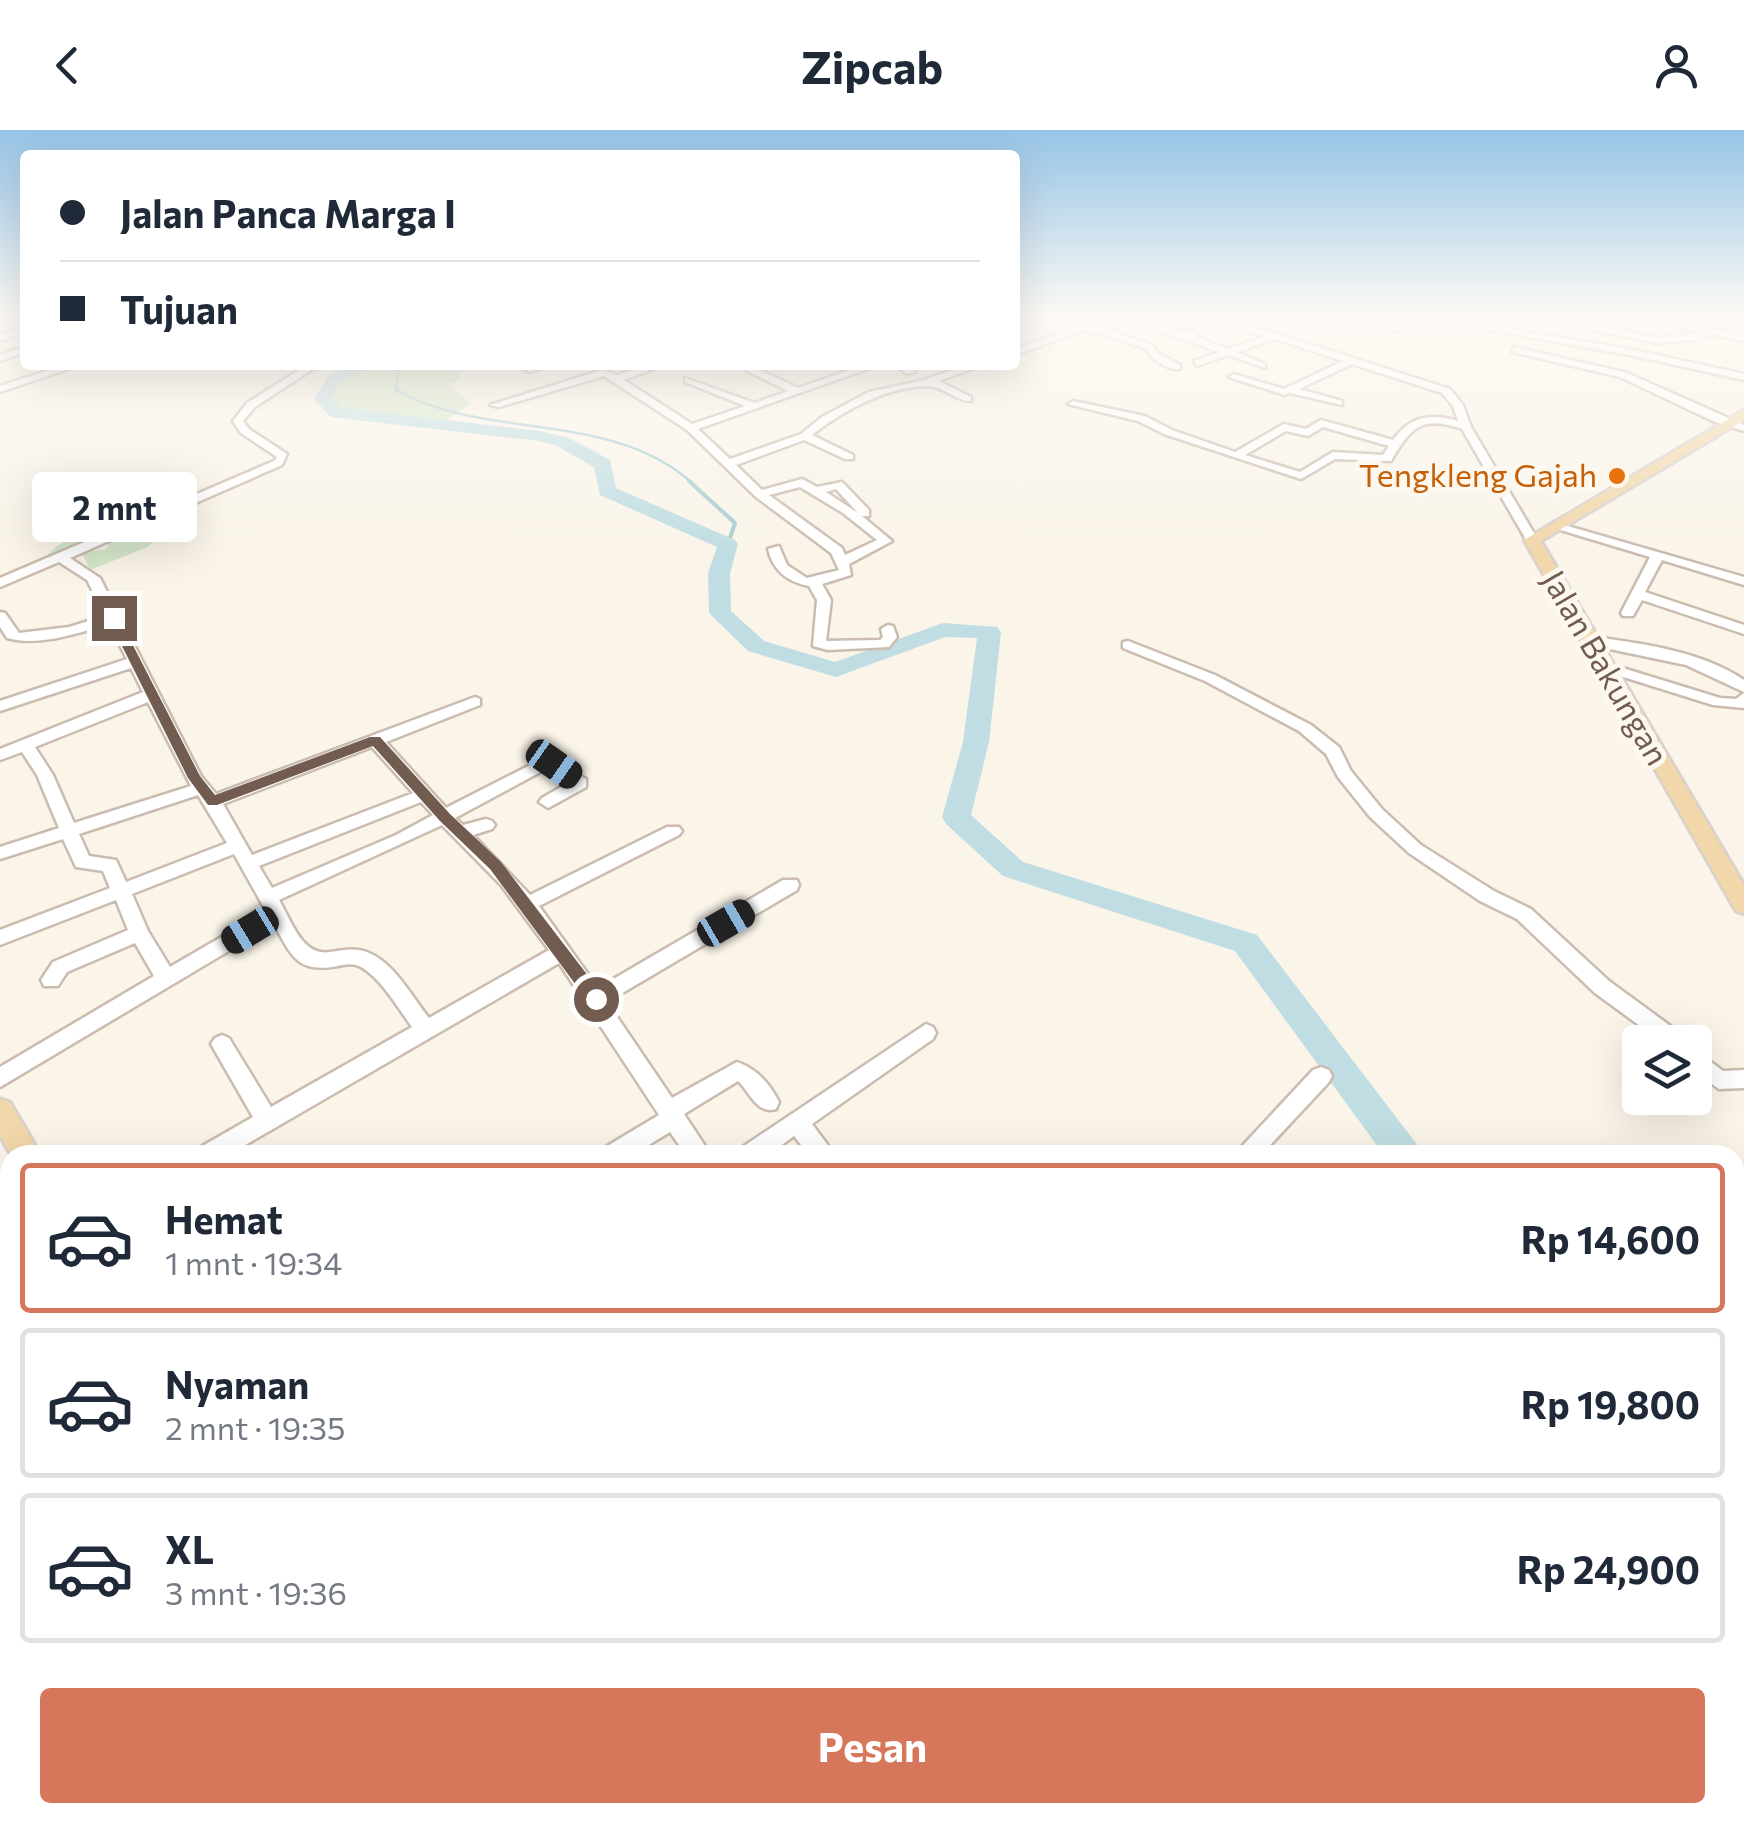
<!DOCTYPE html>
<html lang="id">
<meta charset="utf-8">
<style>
:root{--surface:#fff;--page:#f6f6f7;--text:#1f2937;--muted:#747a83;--line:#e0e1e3;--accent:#d6775c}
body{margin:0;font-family:Commissioner,sans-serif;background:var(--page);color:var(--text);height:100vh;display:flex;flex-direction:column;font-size:38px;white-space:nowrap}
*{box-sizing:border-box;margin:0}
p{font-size:32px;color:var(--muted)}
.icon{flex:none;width:55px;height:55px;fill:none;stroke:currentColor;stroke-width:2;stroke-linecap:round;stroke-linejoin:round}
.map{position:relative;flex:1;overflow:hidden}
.sheet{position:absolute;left:0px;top:1015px;width:1745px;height:678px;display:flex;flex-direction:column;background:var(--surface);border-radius:30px 30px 0 0;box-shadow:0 10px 40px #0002}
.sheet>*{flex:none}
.top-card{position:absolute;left:20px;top:20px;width:1000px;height:220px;border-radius:10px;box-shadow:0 10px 40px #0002;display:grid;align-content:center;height:220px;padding:0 40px;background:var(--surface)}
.controls{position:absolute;left:1622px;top:895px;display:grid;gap:20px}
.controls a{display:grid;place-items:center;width:90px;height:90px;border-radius:10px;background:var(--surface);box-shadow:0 10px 40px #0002;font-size:50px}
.end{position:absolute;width:45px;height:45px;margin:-22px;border:12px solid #725c4f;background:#fff;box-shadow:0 0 0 5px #fff}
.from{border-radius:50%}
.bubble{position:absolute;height:70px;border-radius:10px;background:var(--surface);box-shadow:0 10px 40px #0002;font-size:32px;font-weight:700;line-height:70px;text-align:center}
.car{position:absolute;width:30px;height:60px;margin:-30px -15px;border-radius:12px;box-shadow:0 0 8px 2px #0007;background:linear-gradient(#222 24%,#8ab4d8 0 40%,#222 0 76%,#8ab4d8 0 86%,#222 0)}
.top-card b{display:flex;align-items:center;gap:35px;height:95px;font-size:38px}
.top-card b+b{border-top:2px solid var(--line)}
.top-card i{width:25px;height:25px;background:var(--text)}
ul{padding:18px 0 0;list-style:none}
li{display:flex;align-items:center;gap:30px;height:150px;margin:0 20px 15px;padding:0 20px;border:5px solid var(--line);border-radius:10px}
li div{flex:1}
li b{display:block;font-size:38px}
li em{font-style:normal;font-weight:700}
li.active{border-color:var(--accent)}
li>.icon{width:90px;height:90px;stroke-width:1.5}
.cta{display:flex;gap:20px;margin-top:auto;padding:20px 40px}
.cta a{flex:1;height:115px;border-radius:10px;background:var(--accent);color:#fff;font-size:40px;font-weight:700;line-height:115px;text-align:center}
header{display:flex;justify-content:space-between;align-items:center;height:130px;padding:0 40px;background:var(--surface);font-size:45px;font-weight:700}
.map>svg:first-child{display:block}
.green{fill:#d5e7c9}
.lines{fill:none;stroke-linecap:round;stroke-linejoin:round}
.stream-far1{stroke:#a7ccd3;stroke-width:2.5}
.stream{stroke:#a7ccd3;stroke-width:4}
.river{fill:#bfdde2;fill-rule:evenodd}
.minor-casing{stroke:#cbbcb0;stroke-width:5}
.major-casing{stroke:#d8d1ce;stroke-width:5}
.minor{fill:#fff;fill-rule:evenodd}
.major{fill:#f1d7a9;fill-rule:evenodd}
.route{fill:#725c4f}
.food-dot{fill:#e8710a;stroke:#fdf8ef;stroke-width:4}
.labels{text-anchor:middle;stroke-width:10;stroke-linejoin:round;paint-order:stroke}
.far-food-label{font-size:32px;fill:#c56008;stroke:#fdf8ef;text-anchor:end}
.far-street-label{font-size:32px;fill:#725c4f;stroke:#fdf8ef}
</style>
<header><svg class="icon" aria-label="back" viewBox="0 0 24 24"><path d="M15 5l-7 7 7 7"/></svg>Zipcab<svg class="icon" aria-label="person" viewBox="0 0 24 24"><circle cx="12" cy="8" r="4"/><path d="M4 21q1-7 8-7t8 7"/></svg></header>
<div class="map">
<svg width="1744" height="1691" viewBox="0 0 1744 1691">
<rect width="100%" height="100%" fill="#faf4e9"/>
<path class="green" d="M373 235H475L459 243 461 249 446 255 472 273 443 292 342 280 325 267 337 248Z
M135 391 132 397 154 411 148 417 90 440 81 421 105 420 109 413 87 414 44 429C65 402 104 398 135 391Z"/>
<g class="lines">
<path class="stream-far1" d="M399 235 396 260C486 311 612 280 692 353"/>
<path class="stream" d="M689 351 735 393 728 414"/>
<path class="river" d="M355 235H378L341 251 331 268 342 278 540 301 569 308 610 330 616 358 735 410 738 414 730 443 731 481 764 511 835 532 943 493 997 497 1001 502 989 612 971 685 1023 732 1257 805 1425 1025H1384L1235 821 1003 746 946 694 942 687 963 612 977 508 945 507 836 547 748 521 709 483 708 443 717 417 600 365 594 337 557 316 539 311 331 287 314 269 329 245Z
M1735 1271 1744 1274V1323L1735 1320Z"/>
<g class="minor-casing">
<path id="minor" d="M1123 188C1144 188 1160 198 1180 201 1197 203 1217 188 1236 188L1234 190 1450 259 1463 275 1471 297 1538 410 1528 413 1462 299C1421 285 1411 297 1391 331L1335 329 1301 349 1164 304 1138 291 1068 274 1073 271 1145 286 1172 300 1235 322 1284 294 1306 299 1321 290 1393 310C1410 286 1431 283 1458 291L1453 276 1442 263 1352 234 1299 259 1342 271V275L1290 263 1285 265 1229 247 1234 244 1284 259 1343 231 1275 209 1237 222 1265 234V238L1228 225 1197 236 1194 231 1219 222 1131 191 1109 200 1153 215 1158 223 1180 235V239C1168 240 1152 230 1146 219L1099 203 1082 201 1015 225V219L1078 196 1099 197ZM1225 193 1265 206 1228 219 1193 205ZM1323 297 1389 316 1383 325 1333 322 1300 342 1245 325 1286 301 1308 306Z
M1403 188H1412L1398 201H1392V197Z
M1425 188H1443L1634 220 1744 244V250L1634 226Z
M1563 188 1658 208 1699 202 1641 188H1657L1744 205V211L1710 204 1693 210 1658 213 1567 195 1560 191Z
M25 197V203L0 211V205Z
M25 216V222L0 231V225Z
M1515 217 1627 243 1744 295V301L1713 291 1620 247 1512 222Z
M65 235H80L0 262V256Z
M307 235H319L255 277 243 291 249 299 287 324 282 335 70 428 100 448 201 646 216 664 475 567 480 569V575L386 612 446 678 546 627 586 649V657L548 678 539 672 542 668 568 653 546 639 455 688 463 695 486 689 492 691 495 695 492 699 473 705 530 765 667 697H679L682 701 679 705 539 776 598 858 783 750H797L799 755 797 760 607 872 672 968 737 932C757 939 769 953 779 972L776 979C757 985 750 962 738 951L684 984 711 1025H686L670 1002 632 1025H600L604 1018 659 985 559 833 228 1025H195L199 1018 253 987 211 914 215 908 222 905 229 908 271 977 412 897C398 878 382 849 361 837 354 833 346 834 338 836 297 844 291 825 274 794L0 957V937L154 846 135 813 67 842 58 856H44L41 850 53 832 128 800 116 770 0 815V800L110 758 103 741 76 737 63 709 0 729V717L59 698 37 645 22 622 0 630V619L143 562 131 538 0 581V571L127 529 109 494C78 503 39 517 7 508L0 497V482L5 483 19 503 69 497 105 486 87 450 59 432 0 457V448L274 331 277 327 241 303 233 291 247 273ZM148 572 191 656 74 693 53 645 35 617ZM372 617 413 663 252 725 223 674ZM198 665 227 713 126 752 116 730 89 726 79 704ZM421 672 433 685 396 705 272 758 259 736ZM442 695 501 755 549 820 429 888C412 867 395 834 369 823 356 817 344 820 330 822 302 827 291 790 279 770ZM234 724 266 781 170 837 148 801 132 764Z
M515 235H552L530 242Z
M649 235H664L624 250 692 294 745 276 685 252V248L755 273 788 261 747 241V237L766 235 758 239 798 258 864 235H879L698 299 730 329 801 304 822 287 869 262 920 251 968 235H982L939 251 971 267V271C955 271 942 255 927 256 886 257 844 280 812 305L853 325V329H845L804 310 736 335 762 360 802 349 817 357 842 352 869 380V386H862L892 411 849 434 851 445 822 454 831 470 826 511 880 510 883 507 881 499 888 495 893 496 897 507 889 517 828 520 813 516 817 470 809 456C788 452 773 441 768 419L779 416 787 435 807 448 839 440 831 423 756 367 687 300 604 246 499 277 490 275 602 240 617 245ZM800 357 843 383 877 410 845 425 842 418 769 365ZM836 359 858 383 826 362Z
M895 235H906L915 242 907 244Z
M1554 392 1744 447V455L1662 430 1645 462 1744 495V504L1642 470 1633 486H1623L1621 483 1650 427 1554 398Z
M1586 506C1638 513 1700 520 1744 550V562L1686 535 1581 513V507Z
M1128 511 1215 545 1311 595 1339 617 1351 641 1382 679 1421 715 1494 761 1531 779 1609 851 1684 906 1687 912H1662L1595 863 1517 789 1480 771 1409 723 1370 687 1338 647 1326 624 1299 601 1205 551 1123 518V512Z
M1603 532 1720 568 1736 569 1744 563V578L1713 575 1598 539V533Z
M926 894 933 897 936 903 933 909 812 994 835 1025H809L794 1006 768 1025H737L741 1018Z
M1695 920 1723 941 1744 940V958L1719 959 1695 942Z
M1321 937 1329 940 1332 946 1329 952 1261 1025H1234L1313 940Z
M10 1172V1200L0 1204V1176Z
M1735 1624 1744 1628V1668L1735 1664Z
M10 1648V1682H13L0 1688V1652Z
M179 1682H223L219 1691H176Z
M364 1682H402L398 1691H361Z
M1372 1682H1410L1413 1691H1376Z"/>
</g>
<g class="major-casing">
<path id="major" d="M1744 280V290L1541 411 1744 755V784L1736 781 1524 410Z
M0 969 10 972 41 1025H11L0 1006Z
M1744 1453V1514L1735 1517V1457Z
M417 1682H462L465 1691H420Z
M1588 1682H1635L1632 1691H1585Z"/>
</g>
<use href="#minor" class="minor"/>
<use href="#major" class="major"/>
</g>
<linearGradient id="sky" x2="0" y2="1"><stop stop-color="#97c4e6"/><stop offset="0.44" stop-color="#fdfaf5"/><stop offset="1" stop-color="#fdfaf5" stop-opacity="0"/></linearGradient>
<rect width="1744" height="424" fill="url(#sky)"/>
<path class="route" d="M114 484 119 488 200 646 215 665 370 607H380L450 684 501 732 602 864V874H590L490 739 440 691 373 616 217 675H208L188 648 108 488Z"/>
<circle class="food-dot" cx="1617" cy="346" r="10"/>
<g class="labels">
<g class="far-food-label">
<text x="1597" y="357">Tengkleng Gajah</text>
</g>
<g class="far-street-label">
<text transform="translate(1605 538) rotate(60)" y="11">Jalan Bakungan</text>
</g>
</g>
</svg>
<div class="controls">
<a><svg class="icon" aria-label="layers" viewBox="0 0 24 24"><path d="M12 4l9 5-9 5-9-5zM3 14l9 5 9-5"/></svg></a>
</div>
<i class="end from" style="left:596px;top:869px"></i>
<i class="end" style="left:114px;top:488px"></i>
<div class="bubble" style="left:32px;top:342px;width:165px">2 mnt</div>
<i class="car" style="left:554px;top:634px;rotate:125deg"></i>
<i class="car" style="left:726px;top:793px;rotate:60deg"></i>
<i class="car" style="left:250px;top:800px;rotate:239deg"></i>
<div class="top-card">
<b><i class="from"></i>Jalan Panca Marga I</b>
<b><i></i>Tujuan</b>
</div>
<section class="sheet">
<ul>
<li class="active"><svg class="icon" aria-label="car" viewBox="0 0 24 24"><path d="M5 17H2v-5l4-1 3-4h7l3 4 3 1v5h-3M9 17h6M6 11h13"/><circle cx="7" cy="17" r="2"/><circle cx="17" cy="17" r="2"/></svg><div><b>Hemat</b><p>1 mnt · 19:34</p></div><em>Rp 14,600</em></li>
<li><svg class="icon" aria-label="car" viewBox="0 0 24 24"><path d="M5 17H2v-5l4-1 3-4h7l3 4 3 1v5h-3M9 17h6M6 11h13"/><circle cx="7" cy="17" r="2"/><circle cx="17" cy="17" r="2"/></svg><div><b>Nyaman</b><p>2 mnt · 19:35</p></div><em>Rp 19,800</em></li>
<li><svg class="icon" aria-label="car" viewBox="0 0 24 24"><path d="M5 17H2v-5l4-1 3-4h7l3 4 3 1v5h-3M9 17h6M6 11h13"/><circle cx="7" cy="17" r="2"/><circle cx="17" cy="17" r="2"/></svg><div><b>XL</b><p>3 mnt · 19:36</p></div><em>Rp 24,900</em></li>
</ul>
<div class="cta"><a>Pesan</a></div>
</section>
</div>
